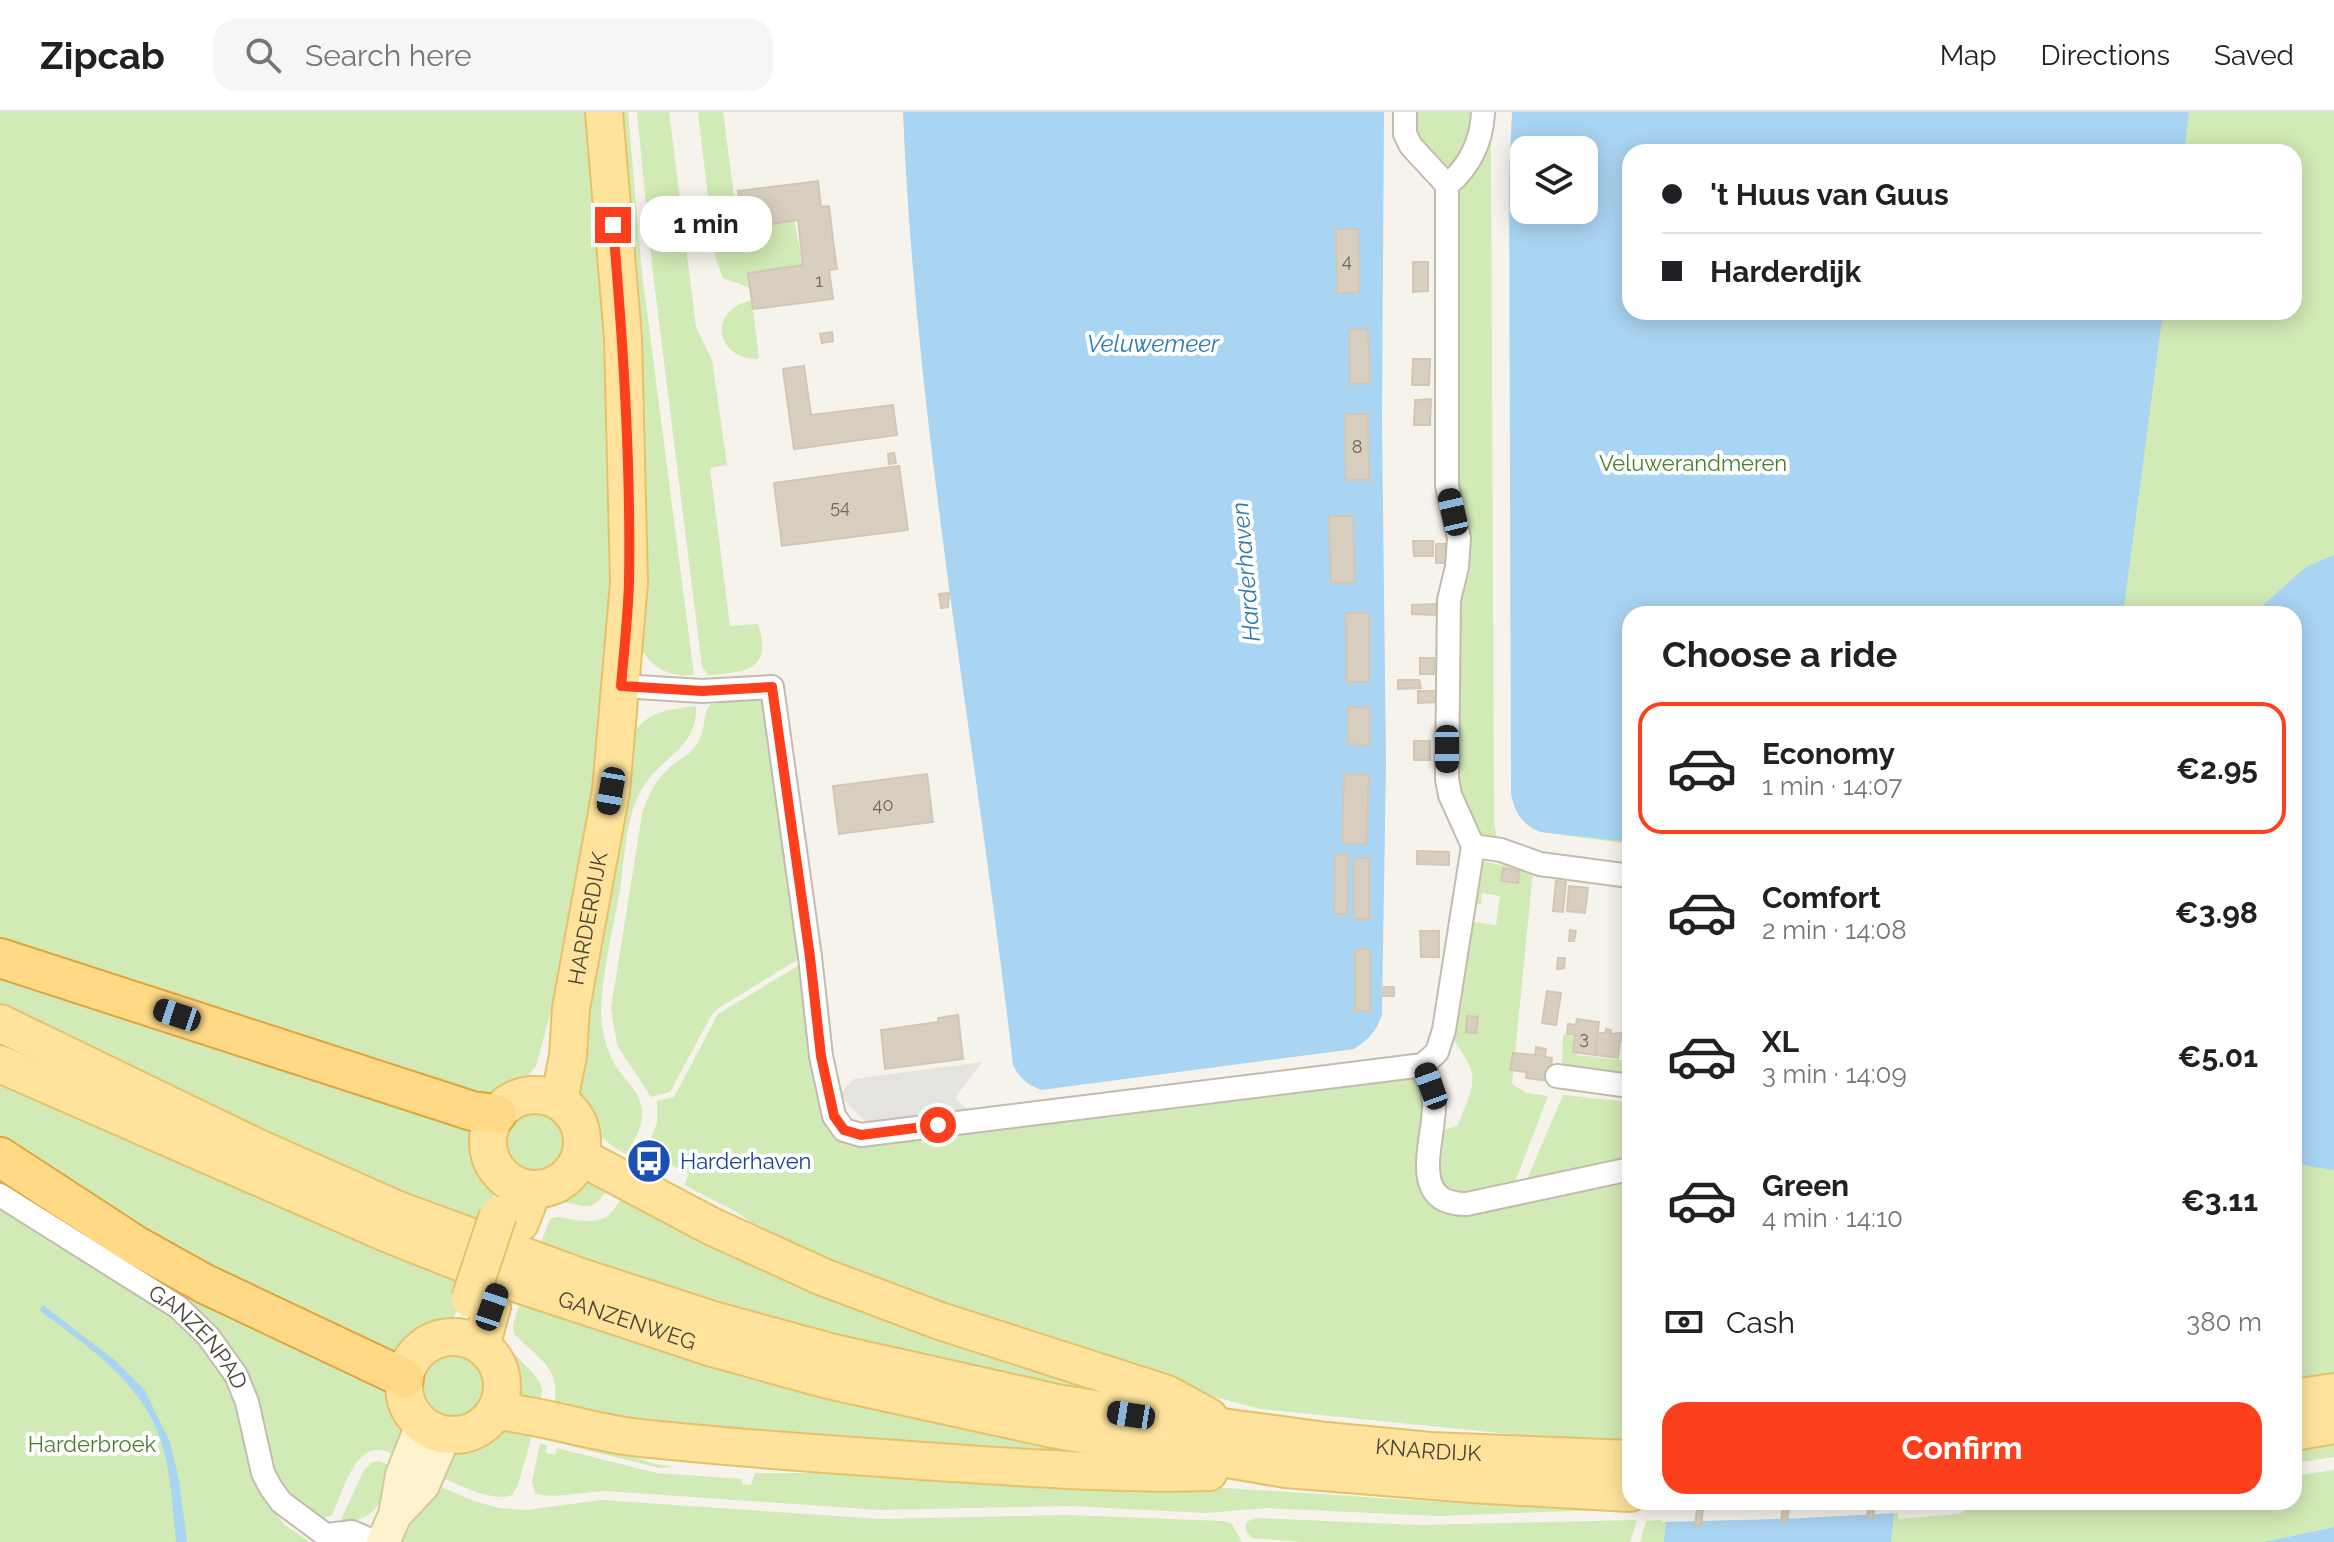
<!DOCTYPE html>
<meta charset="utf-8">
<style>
:root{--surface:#fff;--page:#f6f6f6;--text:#202124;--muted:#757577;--line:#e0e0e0;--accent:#fc3f1d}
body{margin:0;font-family:Raleway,sans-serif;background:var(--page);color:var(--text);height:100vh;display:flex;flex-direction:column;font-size:30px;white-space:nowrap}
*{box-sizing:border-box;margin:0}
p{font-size:26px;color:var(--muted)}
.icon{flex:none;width:44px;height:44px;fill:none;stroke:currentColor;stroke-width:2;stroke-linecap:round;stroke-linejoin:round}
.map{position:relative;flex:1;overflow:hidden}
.drawer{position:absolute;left:1622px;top:494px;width:680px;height:904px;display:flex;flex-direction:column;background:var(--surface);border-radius:24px;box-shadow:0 4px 20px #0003}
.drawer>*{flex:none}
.hud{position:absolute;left:1622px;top:32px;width:680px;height:176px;border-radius:24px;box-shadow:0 4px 20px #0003;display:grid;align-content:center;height:176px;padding:0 40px;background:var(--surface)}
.tools{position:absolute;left:1510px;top:24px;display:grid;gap:16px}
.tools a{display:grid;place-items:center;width:88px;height:88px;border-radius:16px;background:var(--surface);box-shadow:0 4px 20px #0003;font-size:40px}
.end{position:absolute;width:36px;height:36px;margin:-18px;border:10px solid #fc3f1d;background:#fff;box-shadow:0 0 0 4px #fff}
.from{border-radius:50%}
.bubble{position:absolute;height:56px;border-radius:24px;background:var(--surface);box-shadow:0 4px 20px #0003;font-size:26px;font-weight:700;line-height:56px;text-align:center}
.car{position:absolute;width:24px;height:48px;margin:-24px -12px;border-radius:10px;box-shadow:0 0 6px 2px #0007;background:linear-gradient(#222 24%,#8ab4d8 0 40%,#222 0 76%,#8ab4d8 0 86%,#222 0)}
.hud b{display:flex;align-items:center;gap:28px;height:76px;font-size:30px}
.hud b+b{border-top:2px solid var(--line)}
.hud i{width:20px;height:20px;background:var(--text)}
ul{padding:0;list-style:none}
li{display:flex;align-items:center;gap:24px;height:132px;margin:0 16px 12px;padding:0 24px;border:4px solid transparent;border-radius:24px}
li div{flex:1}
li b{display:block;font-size:30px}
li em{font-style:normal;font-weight:700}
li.selected{border-color:var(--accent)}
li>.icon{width:72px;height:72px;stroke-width:1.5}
h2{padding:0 40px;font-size:36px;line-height:96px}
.pay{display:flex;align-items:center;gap:20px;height:88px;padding:0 40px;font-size:30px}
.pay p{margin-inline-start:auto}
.cta{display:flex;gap:16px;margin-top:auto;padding:16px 40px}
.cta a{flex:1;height:92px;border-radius:24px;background:var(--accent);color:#fff;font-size:32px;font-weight:700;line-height:92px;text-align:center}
header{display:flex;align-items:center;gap:48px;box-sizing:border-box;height:112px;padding:0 40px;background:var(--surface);border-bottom:2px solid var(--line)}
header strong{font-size:38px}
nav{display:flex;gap:44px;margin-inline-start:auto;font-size:28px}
.search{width:560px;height:72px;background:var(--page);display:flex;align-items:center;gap:20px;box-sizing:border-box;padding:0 28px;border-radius:24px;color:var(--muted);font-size:30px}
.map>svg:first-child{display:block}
.green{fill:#d2eab5}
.parking{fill:#e5e3e0}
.water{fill:#a9d4f2;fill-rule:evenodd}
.pier{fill:#f6f3ec}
.building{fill:#d8cfc1;stroke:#d3c7b4;stroke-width:2}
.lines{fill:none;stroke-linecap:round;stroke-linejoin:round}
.minor-casing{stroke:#c2bbae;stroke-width:26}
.secondary-casing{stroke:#d6c79b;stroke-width:36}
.primary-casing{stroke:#e6c16a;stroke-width:40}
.trunk-casing{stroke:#e0a43c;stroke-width:42}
.minor{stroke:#fff;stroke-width:22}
.secondary{stroke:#fff3cd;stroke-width:32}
.primary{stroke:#ffe39c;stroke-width:36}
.trunk{stroke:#ffd985;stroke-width:38}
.primary-bridge-casing{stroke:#e6c16a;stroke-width:40;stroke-linecap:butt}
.primary-bridge{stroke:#ffe39c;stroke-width:36}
.route{stroke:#fc3f1d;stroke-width:10}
.labels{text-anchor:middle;stroke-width:8;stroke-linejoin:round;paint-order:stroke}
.number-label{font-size:18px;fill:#6e675b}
.park-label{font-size:22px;fill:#4a7f2a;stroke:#fff}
.street-label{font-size:22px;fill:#4b4439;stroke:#fff}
.transit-label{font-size:22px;fill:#164399;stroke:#fff;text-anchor:start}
.water-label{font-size:24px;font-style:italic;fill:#2e7ab2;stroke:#fff}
</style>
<header>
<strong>Zipcab</strong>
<div class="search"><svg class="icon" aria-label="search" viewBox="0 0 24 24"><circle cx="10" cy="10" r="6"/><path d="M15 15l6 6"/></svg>Search here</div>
<nav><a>Map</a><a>Directions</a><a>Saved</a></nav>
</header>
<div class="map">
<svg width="2334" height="1430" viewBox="0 0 2334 1430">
<rect width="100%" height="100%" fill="#f6f3ec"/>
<path class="green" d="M0 0H592L607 179 613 462 595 673 559 870 536 954 523 970 490 988 0 838Z
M613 0H628L642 161 694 563C670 565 651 557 640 534Z
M637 0H669L696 215 712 248 727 353 710 356 730 514 758 512C774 560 743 560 708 563L702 555 652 153Z
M698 0H723L738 115 794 107 803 154 749 160 750 176 723 166 715 144Z
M1412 0H1478L1469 38 1447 57 1414 30Z
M1848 0H2334V1267L2294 1273V502H1630V732L1541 720 1531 716 1524 706 1630 200H2294V40H1817Z
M1491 27 1494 710 1497 727 1477 725 1455 675 1458 393 1454 75Z
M752 188 759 247C714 248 708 197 752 188Z
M754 586 767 592 802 845 717 897 711 904 670 980 651 985 617 933 611 896 642 703C647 684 656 667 671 654 682 646 693 641 699 628 706 617 702 602 711 592Z
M696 594C698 637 661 644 642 677 625 705 625 746 620 778 613 817 602 859 601 899 601 918 607 941 617 956 628 972 643 982 642 1003 642 1017 633 1030 626 1042 600 1029 583 1008 574 978L633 620C650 599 671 597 696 594Z
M1475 748 1533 759 1512 972 1527 981 1548 984 1513 1075 1462 1088 1441 1080 1436 1021 1458 1013C1476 966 1481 966 1451 924L1467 810 1475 805 1474 810 1496 813 1500 784 1482 781 1481 792H1476V796L1467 795Z
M803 851 822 1003 826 1014 850 1032 1415 964 1421 970 1438 1091 1630 1062V1334L1260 1297 1170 1273 817 1156 735 1099 684 1073 689 1062 645 1040 657 1011V989L674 985 718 902Z
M0 853 481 1011C474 1045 489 1051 493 1079 494 1091 489 1105 486 1117L345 1059 0 897Z
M1563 922 1577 926V943L1622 948 1623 939H1630V969L1562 958Z
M0 969 468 1168C463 1182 459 1200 449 1211 432 1228 413 1228 400 1253L330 1224 0 1036Z
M1563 983 1630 990V1050L1525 1072Z
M505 1029a30 30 0 1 1 60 0a30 30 0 1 1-60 0Z
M0 1053 394 1281 406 1317 400 1346C394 1343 388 1339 381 1338 353 1335 342 1383 332 1403L322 1407 293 1386 278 1366 232 1241 0 1073Z
M580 1062 611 1071C588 1114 581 1082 546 1093L548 1086 569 1074Z
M625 1079 1100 1269 1108 1285 840 1228 539 1136 550 1107C557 1104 561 1105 569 1107 603 1112 609 1109 625 1079Z
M0 1090 161 1196 194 1223 223 1263 233 1282 243 1311 251 1362 262 1385 285 1413 310 1430H0Z
M521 1188 1166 1357 552 1302C564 1257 543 1251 514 1222L513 1212Z
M499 1221C505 1239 542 1263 542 1278 542 1285 538 1292 537 1298L508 1283C508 1260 497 1243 499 1221Z
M421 1275a31 31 0 1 1 62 0a31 31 0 1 1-62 0Z
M535 1312 518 1373 512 1383C491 1391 454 1371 434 1361L447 1341 458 1334 479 1326 497 1314Z
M549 1315 655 1352 674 1355 659 1356 546 1328Z
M2334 1329V1345L2294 1351V1335Z
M540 1332 547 1333 546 1341 555 1343 557 1336 657 1361 742 1367V1372L751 1373 755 1361H815L995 1372H1165L1472 1392 1604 1395V1398L1437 1404 1266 1396 1206 1401 1070 1394 880 1398 607 1379C589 1379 548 1388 535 1381L532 1369Z
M379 1349 397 1356C382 1388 378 1408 339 1412L364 1358 371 1351Z
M2334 1358V1415L2263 1430H1640L1646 1409 1899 1390 1898 1407 1959 1402 1971 1394 2062 1398 2120 1390H2294V1364Z
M432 1371 474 1389 499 1396 527 1398 601 1388 881 1407 1067 1403 1223 1409 1232 1412 1242 1430H402Z
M1257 1406 1419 1413 1637 1408 1630 1430H1302L1252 1426 1246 1419C1244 1411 1249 1407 1257 1406Z"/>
<path class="parking" d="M982 950 955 986 969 999 869 1013 839 983 854 967Z"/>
<path class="water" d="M903 0H1384L1382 309 1386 649 1382 902C1377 919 1369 927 1354 937L1041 978C1028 973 1019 966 1013 953 977 636 916 320 903 0Z
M1512 0H2189L2184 40H1630V200H2163L2123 502H1630V730L1541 720C1522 713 1515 701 1511 682L1509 67ZM1584 38V98H1524V38Z
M2334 443V1058L2308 1054 2294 1048V502H2253L2306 455Z
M43 1193 116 1249 144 1277 170 1330 179 1368 187 1430H176C173 1398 171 1363 162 1332 143 1270 88 1235 39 1198Z
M1895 1390 1891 1430H1664L1666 1409Z
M2334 1415V1430H2263Z"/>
<path class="pier" d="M1664 1390H1899L1898 1401 1783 1407 1661 1410Z"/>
<path class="building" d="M818 69 821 95 829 94 833 128 837 157 829 158 833 187 753 197 748 161 803 153 798 108 742 116 738 79Z
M1336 117H1358L1359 180 1337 181Z
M1413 150H1428V179L1413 180Z
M1368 217 1370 271 1350 272 1349 218Z
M832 220 833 229 822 231 820 222Z
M1413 247H1430L1429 273H1412Z
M804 254 811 303 893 293 897 323 794 337 783 257Z
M1431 287 1430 313H1414L1415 288Z
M1345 302H1368L1369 368H1346Z
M894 341 896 351 889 352 888 342Z
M899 354 908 418 782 434 774 371Z
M1329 404H1353L1355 470 1331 471Z
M1413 429H1433V444H1414Z
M1436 432H1446L1447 451H1436Z
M949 481 948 495 941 496 939 482Z
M1436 492V503L1412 502V493Z
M1346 501H1369V570H1347Z
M1420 546H1434V562H1420Z
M1398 568H1419L1421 576 1398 577Z
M1418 579H1440L1439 590 1418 591Z
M1348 595 1370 596 1369 633 1348 632Z
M1414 629H1430V648H1414Z
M927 662 933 710 839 722 833 674Z
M1344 662 1369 663 1366 732 1342 731Z
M1417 739 1449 740V753L1417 752Z
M1335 742 1348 743 1347 802H1334Z
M1354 746H1369V807H1354Z
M1503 756 1519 759 1518 771 1501 769Z
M1556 769 1566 770 1563 800 1553 799Z
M1569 774 1588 776 1585 801 1567 799Z
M1570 818 1576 819 1574 829H1569Z
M1420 819H1439V845H1421Z
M1355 837H1370V899H1355Z
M1558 846H1565L1564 856 1557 857Z
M1384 875H1394V884H1383Z
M1547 879 1561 881 1556 913 1542 911Z
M958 903 963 947 885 957 881 918 938 910V906Z
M1467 904 1478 905 1476 921 1466 920Z
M1577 907 1599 910 1595 943 1573 940 1575 923 1567 922 1568 912 1576 913Z
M1606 917 1611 918V922L1630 920V930L1620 929 1618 946 1595 943 1598 920 1605 921Z
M1536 935 1546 937 1545 945 1552 946 1549 969 1526 966 1527 960 1510 958 1513 941 1535 943Z
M1698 1390H1704L1701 1413H1695Z
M1784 1390H1790L1787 1409H1781Z
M1869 1390H1875L1873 1406 1867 1405Z"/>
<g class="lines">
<g class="minor-casing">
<g id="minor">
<path d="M1447 73C1470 55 1482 28 1483 0"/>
<path d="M621 574 702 579 772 575 810 845 821 944 834 1004 844 1018 861 1023 1423 953 1437 940 1444 918 1473 734 1450 683 1447 667 1449 488 1457 455 1459 426 1447 374V73L1411 34 1405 22V0"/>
<path d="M1473 734 1501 738 1540 752 1630 764"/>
<path d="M1423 953C1427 965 1433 977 1434 990 1436 1025 1405 1093 1467 1092L1630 1057"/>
<path d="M1557 964 1630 974"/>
<path id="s1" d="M0 1083 178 1195 208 1224 236 1263 247 1290 263 1361 271 1376 281 1390 335 1430"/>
<path d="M328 1423 352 1420 375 1430"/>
</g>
</g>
<g class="secondary-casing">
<path id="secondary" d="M395 1403 423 1373 445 1322
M383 1430 395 1403 402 1363 422 1313"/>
</g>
<g class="primary-casing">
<g id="primary">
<path id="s2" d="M0 911 256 1035 398 1098 578 1164 713 1208 834 1241 1057 1291 1131 1303 1326 1329 1430 1339 1630 1347"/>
<path id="s3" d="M0 952 386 1121 497 1165 709 1235 828 1268 1052 1317 1286 1357 1471 1372 1630 1381"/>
<circle cx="535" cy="1030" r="47"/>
<path id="s4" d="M559 988 568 944 571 896 611 679 629 471 623 226 604 0"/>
<path d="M581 1045 711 1114 823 1165 940 1209 1167 1282 1209 1305"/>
<path d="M520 1111 533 1078"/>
<circle cx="453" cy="1274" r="49"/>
<path d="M481 1234 492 1195"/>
<path d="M2294 1286 2334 1280"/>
<path d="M495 1299C542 1303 586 1319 632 1325 729 1336 826 1342 923 1349 1018 1355 1113 1363 1209 1360"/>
<path d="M2294 1320 2334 1313"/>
</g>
</g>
<g class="trunk-casing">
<path id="trunk" d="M0 846 432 986 472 999 497 1002
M0 1045 135 1133 205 1172 404 1266"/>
</g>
<use href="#minor" class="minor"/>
<use href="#secondary" class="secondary"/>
<use href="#primary" class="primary"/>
<use href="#trunk" class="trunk"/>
<g class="primary-bridge-casing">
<path id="primary-bridge" d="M470 1187 498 1103"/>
</g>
<use href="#primary-bridge" class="primary-bridge"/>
</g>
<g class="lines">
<path class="route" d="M613 113C623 231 631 351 629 470 628 504 624 539 621 574L702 579 772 575 810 845 821 944 834 1004 844 1018 861 1023 938 1013"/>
</g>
<defs>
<g id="bus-disc" transform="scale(2.3)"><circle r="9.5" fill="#1a4fb4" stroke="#fff"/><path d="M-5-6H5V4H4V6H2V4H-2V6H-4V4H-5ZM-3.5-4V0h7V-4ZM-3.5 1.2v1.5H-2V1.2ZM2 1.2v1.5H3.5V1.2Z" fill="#fff"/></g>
</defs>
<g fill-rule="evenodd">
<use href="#bus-disc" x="649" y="1049"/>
</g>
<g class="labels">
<g class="number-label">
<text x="1347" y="155">4</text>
<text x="819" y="175">1</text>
<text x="1357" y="341">8</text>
<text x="840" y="401">54</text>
<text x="883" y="699">40</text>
<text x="1584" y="932">3</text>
</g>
<g class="park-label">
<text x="1693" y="359">Veluwerandmeren</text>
<text x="92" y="1340">Harderbroek</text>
</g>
<g class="street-label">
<text dy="8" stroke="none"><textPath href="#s4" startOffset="184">HARDERDIJK</textPath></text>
<text dy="8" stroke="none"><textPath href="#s3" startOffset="678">GANZENWEG</textPath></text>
<text dy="8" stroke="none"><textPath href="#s1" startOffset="246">GANZENPAD</textPath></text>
<text dy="8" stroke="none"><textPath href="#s2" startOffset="1502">KNARDIJK</textPath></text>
</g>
<g class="transit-label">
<text x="680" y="1057">Harderhaven</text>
</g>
<g class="water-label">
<text x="1153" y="240">Veluwemeer</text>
<text transform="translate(1246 460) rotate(-95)" y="8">Harderhaven</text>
</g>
</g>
</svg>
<div class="tools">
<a><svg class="icon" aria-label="layers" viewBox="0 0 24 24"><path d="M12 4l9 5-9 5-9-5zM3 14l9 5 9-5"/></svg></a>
</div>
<i class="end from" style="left:938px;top:1013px"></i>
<i class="end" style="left:613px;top:113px"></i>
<div class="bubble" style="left:640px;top:84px;width:132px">1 min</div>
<i class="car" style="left:1453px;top:400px;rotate:347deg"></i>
<i class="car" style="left:1447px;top:637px;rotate:180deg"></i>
<i class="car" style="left:611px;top:679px;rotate:190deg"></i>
<i class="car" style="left:177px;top:903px;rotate:288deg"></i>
<i class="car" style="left:1431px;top:974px;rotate:340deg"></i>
<i class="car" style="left:492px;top:1195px;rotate:19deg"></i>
<i class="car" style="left:1131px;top:1303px;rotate:279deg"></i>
<div class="hud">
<b><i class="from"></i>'t Huus van Guus</b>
<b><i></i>Harderdijk</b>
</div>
<section class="drawer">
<h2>Choose a ride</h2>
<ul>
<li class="selected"><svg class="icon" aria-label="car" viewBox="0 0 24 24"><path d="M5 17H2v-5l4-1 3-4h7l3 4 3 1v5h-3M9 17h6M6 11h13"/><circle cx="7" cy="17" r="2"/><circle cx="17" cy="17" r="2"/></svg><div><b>Economy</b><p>1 min · 14:07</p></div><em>€2.95</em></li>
<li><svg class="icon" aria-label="car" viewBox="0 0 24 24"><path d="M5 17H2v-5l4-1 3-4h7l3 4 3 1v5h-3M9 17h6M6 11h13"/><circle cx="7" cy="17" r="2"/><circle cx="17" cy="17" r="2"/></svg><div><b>Comfort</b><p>2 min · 14:08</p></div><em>€3.98</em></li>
<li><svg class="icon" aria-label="car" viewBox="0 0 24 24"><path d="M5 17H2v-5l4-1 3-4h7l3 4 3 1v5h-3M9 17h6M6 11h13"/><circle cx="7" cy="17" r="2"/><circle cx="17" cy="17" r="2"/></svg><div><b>XL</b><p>3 min · 14:09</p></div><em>€5.01</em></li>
<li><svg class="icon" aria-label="car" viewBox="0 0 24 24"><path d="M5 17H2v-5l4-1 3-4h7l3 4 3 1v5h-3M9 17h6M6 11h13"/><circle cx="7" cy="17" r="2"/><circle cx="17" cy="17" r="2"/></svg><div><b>Green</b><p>4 min · 14:10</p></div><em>€3.11</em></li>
</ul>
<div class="pay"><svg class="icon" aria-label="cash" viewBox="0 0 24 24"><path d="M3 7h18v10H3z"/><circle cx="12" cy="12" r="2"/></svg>Cash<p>380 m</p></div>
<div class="cta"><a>Confirm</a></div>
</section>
</div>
